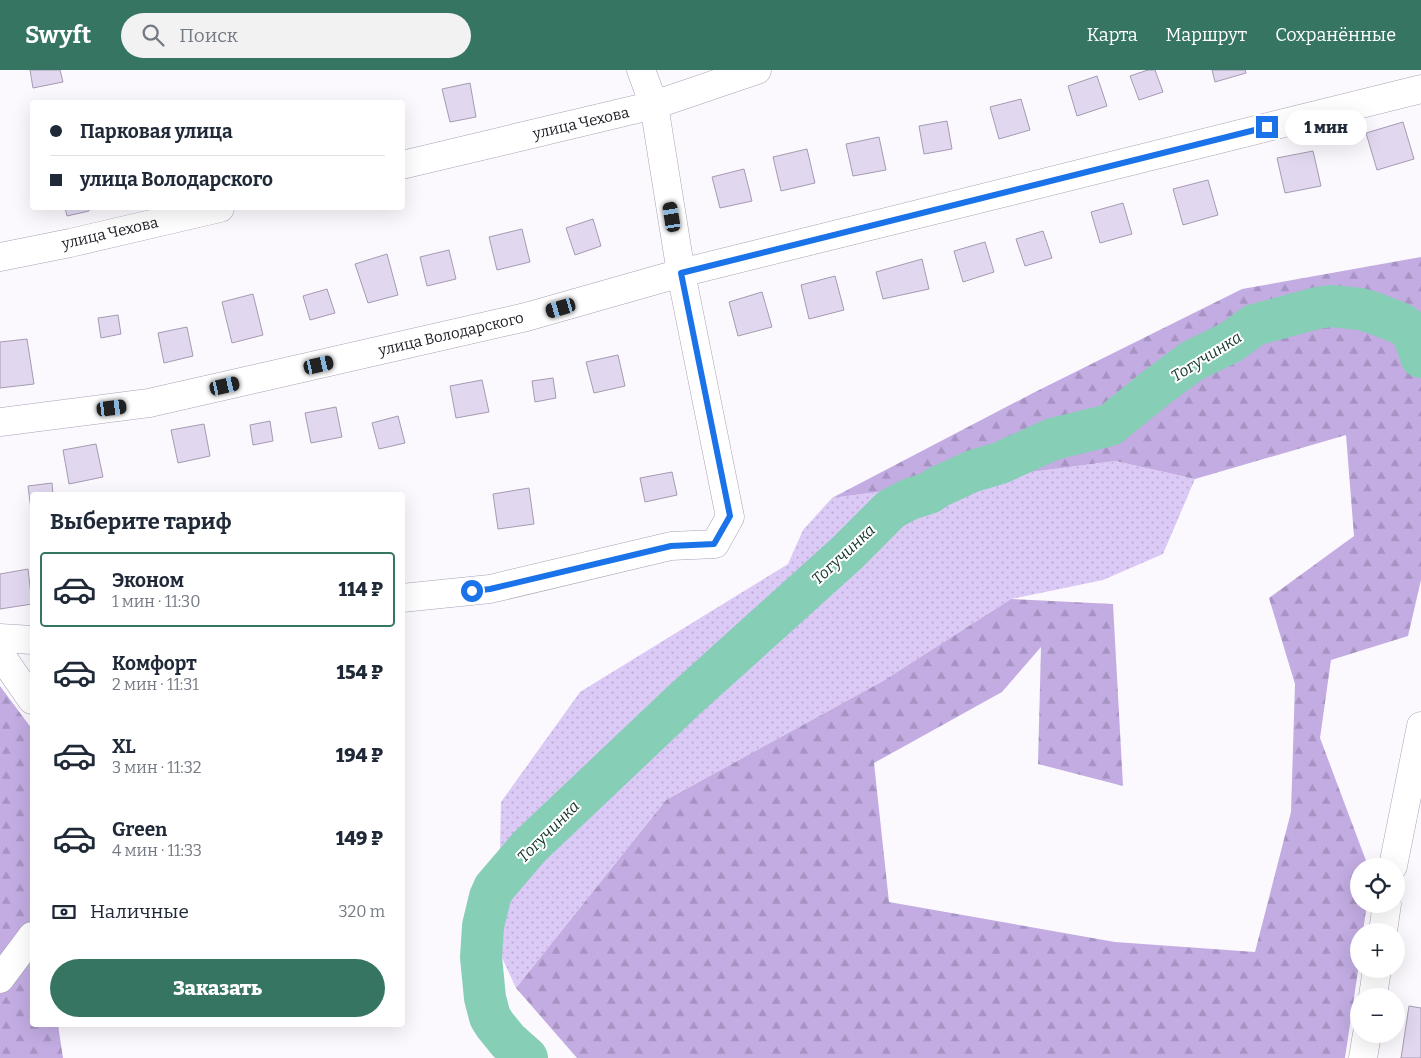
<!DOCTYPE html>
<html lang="ru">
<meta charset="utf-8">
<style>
:root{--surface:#fff;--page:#f2f2f3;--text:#1f2937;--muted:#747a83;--line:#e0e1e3;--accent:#367562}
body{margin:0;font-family:Bitter,serif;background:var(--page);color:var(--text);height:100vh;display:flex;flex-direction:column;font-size:19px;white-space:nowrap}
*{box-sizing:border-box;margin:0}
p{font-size:16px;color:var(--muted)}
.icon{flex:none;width:28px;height:28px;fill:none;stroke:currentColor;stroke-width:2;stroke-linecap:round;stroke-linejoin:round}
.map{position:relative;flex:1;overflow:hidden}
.drawer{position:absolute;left:30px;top:422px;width:375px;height:535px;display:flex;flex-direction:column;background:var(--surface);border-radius:5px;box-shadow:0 5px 20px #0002}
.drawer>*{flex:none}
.hud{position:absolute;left:30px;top:30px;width:375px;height:110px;border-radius:5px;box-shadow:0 5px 20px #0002;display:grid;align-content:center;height:110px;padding:0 20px;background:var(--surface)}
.fabs{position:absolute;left:1350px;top:788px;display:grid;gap:10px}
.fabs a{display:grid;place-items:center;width:55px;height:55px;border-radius:50%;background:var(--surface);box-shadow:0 5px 20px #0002;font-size:25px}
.end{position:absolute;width:22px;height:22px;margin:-11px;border:6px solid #1a73e8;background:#fff;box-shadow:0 0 0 2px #fff}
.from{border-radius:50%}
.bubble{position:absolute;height:35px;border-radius:18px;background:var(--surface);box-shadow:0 5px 20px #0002;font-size:16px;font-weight:800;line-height:35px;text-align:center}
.car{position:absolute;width:15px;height:30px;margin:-15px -8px;border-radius:6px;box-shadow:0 0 4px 1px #0007;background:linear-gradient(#222 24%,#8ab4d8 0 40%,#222 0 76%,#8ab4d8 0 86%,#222 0)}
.hud b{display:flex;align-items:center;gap:18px;height:48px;font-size:19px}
.hud b+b{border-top:1px solid var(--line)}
.hud i{width:12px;height:12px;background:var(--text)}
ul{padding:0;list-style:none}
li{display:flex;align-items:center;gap:15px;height:75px;margin:0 10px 8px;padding:0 10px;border:2px solid transparent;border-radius:5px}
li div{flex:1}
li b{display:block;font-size:19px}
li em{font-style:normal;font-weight:800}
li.active{border-color:var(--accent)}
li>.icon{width:45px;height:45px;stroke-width:1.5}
h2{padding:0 20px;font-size:22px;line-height:60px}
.pay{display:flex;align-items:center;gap:12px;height:55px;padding:0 20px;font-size:19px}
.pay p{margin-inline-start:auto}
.cta{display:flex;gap:10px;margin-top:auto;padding:10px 20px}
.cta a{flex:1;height:58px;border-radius:30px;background:var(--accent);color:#fff;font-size:20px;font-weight:800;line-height:58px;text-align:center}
header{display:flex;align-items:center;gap:30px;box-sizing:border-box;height:70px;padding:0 25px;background:var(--accent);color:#fff}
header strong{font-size:24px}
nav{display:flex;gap:28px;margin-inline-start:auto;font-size:18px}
.search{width:350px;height:45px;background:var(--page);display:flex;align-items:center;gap:12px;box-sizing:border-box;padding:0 18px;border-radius:28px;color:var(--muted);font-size:19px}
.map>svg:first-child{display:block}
.grass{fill:url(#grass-dots)}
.forest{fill:url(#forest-firs)}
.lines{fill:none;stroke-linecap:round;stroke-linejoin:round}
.river{stroke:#87ceb7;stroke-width:42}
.building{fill:#e1d8f0;stroke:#a49bb2}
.minor-casing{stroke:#a9a1b7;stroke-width:29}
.minor{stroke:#fff;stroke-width:28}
.route{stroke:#1a73e8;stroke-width:6}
.labels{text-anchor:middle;stroke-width:4;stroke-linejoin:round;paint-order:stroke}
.street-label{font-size:15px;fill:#1e1a23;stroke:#fff}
.water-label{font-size:16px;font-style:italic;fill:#14362c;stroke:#fff}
</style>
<header>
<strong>Swyft</strong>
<div class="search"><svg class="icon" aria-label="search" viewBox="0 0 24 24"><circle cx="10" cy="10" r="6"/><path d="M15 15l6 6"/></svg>Поиск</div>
<nav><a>Карта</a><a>Маршрут</a><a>Сохранённые</a></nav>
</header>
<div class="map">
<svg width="1421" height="988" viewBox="0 0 1421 988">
<defs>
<pattern id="grass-dots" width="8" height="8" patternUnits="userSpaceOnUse" patternTransform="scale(1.25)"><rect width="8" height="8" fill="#dbc9f6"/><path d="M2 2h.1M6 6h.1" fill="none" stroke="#bcacd3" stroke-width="1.8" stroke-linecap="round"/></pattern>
<pattern id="forest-firs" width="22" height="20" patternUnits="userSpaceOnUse" patternTransform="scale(1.25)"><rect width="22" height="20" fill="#c2ace2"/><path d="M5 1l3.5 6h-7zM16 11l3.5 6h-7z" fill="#a693c2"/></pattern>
</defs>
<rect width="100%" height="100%" fill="#fbf9fe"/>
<path class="grass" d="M1115 391 1195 409 1163 484 1103 510 1011 529 883 611 666 730 516 918 498 879 501 732 580 622 788 494 803 460 832 428Z"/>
<path class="forest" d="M1421 187V510L1408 566 1331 590 1320 668 1368 796H1359V834H1367L1363 861H1359V894L1345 988H577L516 918 666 730 883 611 1011 529 1113 534 1123 716 1038 694 1041 577 1002 622 874 693 889 832 1115 872 1255 882 1291 742 1295 614 1269 528 1354 466 1346 365 1195 409 1115 391 832 428 1033 323 1242 219Z
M0 616 32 659V955H58L63 988H0Z"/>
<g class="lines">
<path class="river" d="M527 988 508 971 495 955 490 947 485 928 481 887 483 856 490 827 494 818 529 777 683 631 847 483 891 439 910 429 929 423 938 417 973 401 1000 393 1053 369 1110 355 1157 317 1192 291 1231 272 1254 255 1317 238 1331 236 1360 239 1374 243 1402 254 1413 263 1421 287"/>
</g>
<path class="building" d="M30 0H60L63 12 33 18Z
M1148 0H1155L1163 22 1139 30 1130 6Z
M1212 0H1245L1246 3 1215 12Z
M1097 6 1107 36 1077 46 1068 16Z
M470 13 476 47 450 52 442 19Z
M1021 29 1030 60 999 69 990 37Z
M947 51 952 79 924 84 919 56Z
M1403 52 1414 89 1377 100 1366 63Z
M879 67 886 100 853 106 846 74Z
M807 79 815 113 781 121 773 87Z
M1313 81 1321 116 1285 123 1277 88Z
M744 99 752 131 720 138 712 107Z
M1208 110 1218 145 1183 155 1173 119Z
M1123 133 1132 164 1100 173 1091 142Z
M65 138H89V141L67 146Z
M593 149 601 176 575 185 566 158Z
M522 159 530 192 497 200 489 167Z
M1043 161 1052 188 1025 196 1016 169Z
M985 172 994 202 963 212 954 181Z
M449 180 456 209 427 216 420 187Z
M387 184 398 225 368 233 355 194Z
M922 189 929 219 883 229 876 202Z
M835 206 844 240 809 249 801 215Z
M327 219 335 243 310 250 303 226Z
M762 222 772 257 738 266 729 232Z
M253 224 263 265 232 273 222 232Z
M118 245 121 264 101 268 98 248Z
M187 257 193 286 164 293 158 263Z
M27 269 34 314 0 318V272Z
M618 285 625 316 594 323 586 292Z
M553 308 556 328 535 332 532 311Z
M482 310 489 342 456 348 450 316Z
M336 337 342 367 311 373 305 343Z
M398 346 405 373 379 379 372 353Z
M270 351 273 371 253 375 250 355Z
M204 354 210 386 178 393 171 360Z
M96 374 103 407 69 414 63 380Z
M672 402 677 425 645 432 640 408Z
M52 413 53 425H32V440H31L28 416Z
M529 418 534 454 498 459 493 424Z
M28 499 32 534 0 539V504Z
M1409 936 1421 938V988H1401Z"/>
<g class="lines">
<g class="minor-casing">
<path id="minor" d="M402 95 654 35 757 0
M0 187 70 173 220 138
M0 352 149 333 526 247 681 203 1421 19
M402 528 490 519 671 476 715 474 730 447 681 203 654 35 641 0
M0 568 32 570
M0 584 32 630
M1393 796 1421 656
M1383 861 1387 834
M0 909 32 866
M1373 926 1377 899
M1363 988 1367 964"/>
</g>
<use href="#minor" class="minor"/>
</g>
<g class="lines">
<path class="route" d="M472 521 490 519 671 476 714 474 730 446 681 203 1267 57"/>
</g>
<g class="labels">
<g class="street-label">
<text transform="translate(581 53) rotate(-13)" y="5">улица Чехова</text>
<text transform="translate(110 163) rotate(-13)" y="5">улица Чехова</text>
<text transform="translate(451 264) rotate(-13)" y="5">улица Володарского</text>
</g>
<g class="water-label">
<text transform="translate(1206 286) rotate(-32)" y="6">Тогучинка</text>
<text transform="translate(843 484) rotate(-43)" y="6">Тогучинка</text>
<text transform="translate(548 761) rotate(-45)" y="6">Тогучинка</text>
</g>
</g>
</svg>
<div class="fabs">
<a><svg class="icon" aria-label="locate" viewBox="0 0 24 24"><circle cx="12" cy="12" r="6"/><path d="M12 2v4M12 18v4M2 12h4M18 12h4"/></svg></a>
<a>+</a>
<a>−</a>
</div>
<i class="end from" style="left:472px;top:521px"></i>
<i class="end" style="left:1267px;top:57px"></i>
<div class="bubble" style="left:1285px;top:40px;width:82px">1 мин</div>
<i class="car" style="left:672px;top:147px;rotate:351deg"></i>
<i class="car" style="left:561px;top:238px;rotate:254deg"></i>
<i class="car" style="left:319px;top:295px;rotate:77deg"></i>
<i class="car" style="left:225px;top:316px;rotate:77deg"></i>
<i class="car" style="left:112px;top:338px;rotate:83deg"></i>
<div class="hud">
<b><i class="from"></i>Парковая улица</b>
<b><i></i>улица Володарского</b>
</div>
<section class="drawer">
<h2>Выберите тариф</h2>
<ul>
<li class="active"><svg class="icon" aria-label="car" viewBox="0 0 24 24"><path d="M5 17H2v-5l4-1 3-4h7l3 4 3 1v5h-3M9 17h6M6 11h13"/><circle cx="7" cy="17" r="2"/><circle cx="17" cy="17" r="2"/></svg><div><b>Эконом</b><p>1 мин · 11:30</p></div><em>114 ₽</em></li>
<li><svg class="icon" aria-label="car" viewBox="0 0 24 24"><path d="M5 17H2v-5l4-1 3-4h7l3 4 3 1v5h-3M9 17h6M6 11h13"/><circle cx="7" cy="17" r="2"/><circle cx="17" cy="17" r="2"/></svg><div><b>Комфорт</b><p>2 мин · 11:31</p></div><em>154 ₽</em></li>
<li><svg class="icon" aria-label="car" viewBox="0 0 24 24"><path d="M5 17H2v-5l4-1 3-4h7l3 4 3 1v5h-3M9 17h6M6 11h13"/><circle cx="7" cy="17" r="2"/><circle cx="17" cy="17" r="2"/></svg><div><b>XL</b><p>3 мин · 11:32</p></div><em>194 ₽</em></li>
<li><svg class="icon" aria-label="car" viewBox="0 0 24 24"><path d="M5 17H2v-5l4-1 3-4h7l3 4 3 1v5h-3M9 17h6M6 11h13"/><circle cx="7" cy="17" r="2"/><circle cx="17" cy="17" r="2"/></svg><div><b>Green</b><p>4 мин · 11:33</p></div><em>149 ₽</em></li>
</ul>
<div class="pay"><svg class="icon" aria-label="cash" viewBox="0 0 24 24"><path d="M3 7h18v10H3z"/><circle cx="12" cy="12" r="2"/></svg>Наличные<p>320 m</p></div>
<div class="cta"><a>Заказать</a></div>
</section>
</div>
